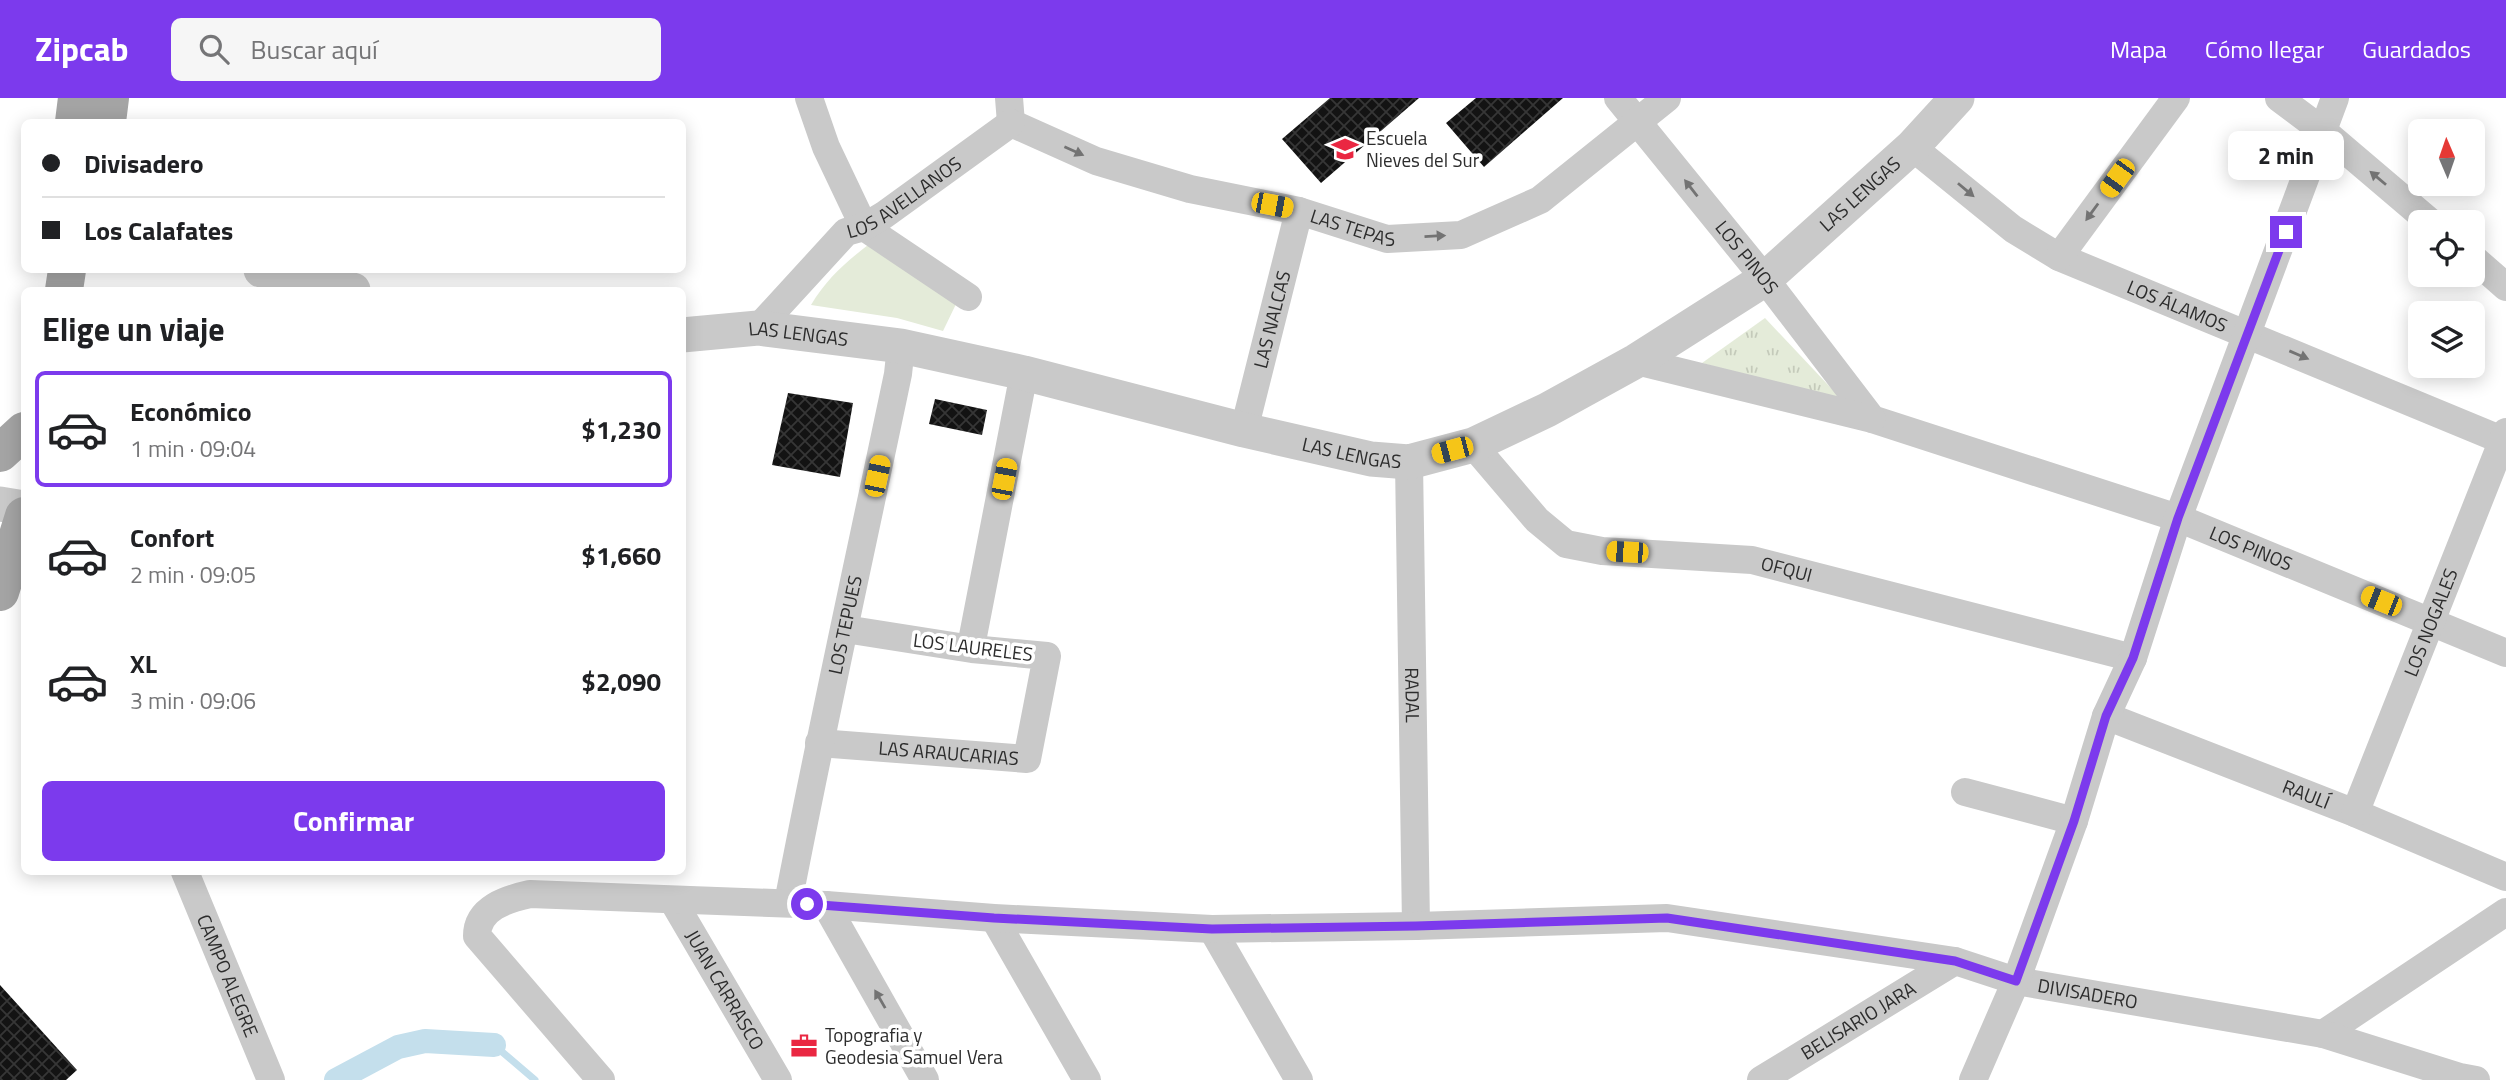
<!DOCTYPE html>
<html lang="es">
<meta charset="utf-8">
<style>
:root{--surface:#fff;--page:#f6f6f6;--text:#202124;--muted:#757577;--line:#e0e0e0;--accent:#7c3aed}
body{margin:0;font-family:"Titillium Web",sans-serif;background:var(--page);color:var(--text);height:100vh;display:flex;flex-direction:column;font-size:26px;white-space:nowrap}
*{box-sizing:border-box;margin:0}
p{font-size:23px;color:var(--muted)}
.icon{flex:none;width:38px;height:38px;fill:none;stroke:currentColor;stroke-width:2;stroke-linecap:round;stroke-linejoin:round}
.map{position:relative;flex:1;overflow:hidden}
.drawer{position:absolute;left:21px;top:189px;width:665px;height:588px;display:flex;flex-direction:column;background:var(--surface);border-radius:10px;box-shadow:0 4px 18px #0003}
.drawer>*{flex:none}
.banner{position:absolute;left:21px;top:21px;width:665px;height:154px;border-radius:10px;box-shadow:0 4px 18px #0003;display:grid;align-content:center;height:154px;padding:0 21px;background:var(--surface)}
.needle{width:46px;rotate:358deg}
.buttons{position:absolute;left:2408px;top:21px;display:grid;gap:14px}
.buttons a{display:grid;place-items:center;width:77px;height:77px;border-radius:10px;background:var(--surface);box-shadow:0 4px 18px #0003;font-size:35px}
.end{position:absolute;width:32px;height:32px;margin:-16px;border:9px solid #7c3aed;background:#fff;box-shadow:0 0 0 4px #fff}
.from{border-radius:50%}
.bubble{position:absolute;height:49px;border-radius:10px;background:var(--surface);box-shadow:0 4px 18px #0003;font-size:23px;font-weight:700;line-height:49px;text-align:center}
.car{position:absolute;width:21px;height:42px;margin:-21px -10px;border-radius:9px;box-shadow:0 0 5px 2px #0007;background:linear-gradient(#f5c518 24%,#345 0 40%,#f5c518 0 76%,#345 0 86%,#f5c518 0)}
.banner b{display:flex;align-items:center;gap:24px;height:66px;font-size:26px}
.banner b+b{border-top:2px solid var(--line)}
.banner i{width:18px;height:18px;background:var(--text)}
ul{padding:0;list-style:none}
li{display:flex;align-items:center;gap:21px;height:116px;margin:0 14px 10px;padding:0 7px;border:4px solid transparent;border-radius:10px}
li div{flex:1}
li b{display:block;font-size:26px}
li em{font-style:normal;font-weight:700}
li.active{border-color:var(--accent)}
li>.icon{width:63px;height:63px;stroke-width:1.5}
h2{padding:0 21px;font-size:32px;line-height:84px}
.cta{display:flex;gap:14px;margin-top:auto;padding:14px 21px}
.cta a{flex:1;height:80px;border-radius:10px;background:var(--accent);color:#fff;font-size:28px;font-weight:700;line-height:80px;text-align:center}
header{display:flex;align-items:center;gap:42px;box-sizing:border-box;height:98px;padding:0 35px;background:var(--accent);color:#fff}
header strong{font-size:33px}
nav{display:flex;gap:38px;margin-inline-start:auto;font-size:24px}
.search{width:490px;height:63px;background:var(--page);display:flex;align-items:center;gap:18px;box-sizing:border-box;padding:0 24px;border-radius:10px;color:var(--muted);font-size:26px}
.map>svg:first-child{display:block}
.grass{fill:url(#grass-tufts)}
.park{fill:#e4ebd9}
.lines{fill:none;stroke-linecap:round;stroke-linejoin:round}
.stream{stroke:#c4dfec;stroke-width:7}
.canal{stroke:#c4dfec;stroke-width:24}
.building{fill:url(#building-cross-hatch)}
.minor{stroke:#c9c9c9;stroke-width:28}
.tertiary{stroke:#c9c9c9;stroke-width:35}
.primary{stroke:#a4a4a4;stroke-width:38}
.oneway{fill:#737373}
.route{stroke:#7c3aed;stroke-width:9}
.labels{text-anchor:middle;stroke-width:7;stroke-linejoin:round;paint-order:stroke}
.poi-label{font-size:19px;fill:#2c2c2c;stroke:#fff;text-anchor:start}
.street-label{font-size:19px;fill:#2c2c2c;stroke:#fff}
</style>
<header>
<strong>Zipcab</strong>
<div class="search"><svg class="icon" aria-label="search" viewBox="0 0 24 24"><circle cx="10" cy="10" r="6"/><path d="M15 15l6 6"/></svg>Buscar aquí</div>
<nav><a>Mapa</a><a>Cómo llegar</a><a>Guardados</a></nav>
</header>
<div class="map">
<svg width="2506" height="982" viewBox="0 0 2506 982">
<defs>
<pattern id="grass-tufts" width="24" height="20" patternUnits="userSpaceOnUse" patternTransform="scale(1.75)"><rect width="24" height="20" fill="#e4ebd9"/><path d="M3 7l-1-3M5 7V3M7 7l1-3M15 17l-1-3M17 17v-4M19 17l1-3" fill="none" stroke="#c4caba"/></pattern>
<pattern id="building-cross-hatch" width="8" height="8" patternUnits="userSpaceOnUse" patternTransform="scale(1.75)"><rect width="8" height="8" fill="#131313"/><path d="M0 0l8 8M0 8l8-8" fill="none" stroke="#363636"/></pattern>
</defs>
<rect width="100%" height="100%" fill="#fff"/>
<path class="grass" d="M1765 220 1847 307 1702 265Z"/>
<path class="park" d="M872 144 957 204 943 233 897 220 811 207C827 180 847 163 872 144Z"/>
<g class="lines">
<path class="stream" d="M494 947 535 982"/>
<path class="canal" d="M336 982 398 949 425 943 494 947"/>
</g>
<path class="building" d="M1330 0H1419L1321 85 1282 41Z
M1476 0H1563L1484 69 1446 25Z
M788 295 853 305 840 379 772 367Z
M935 301 987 312 982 337 929 326Z
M0 887 77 972 66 982H0Z"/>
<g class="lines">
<g class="minor">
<path d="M809 0 826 49 864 129 968 199"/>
<path d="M1009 0 1011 25"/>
<path id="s1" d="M1618 0 1765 181 1872 321 2178 420 2506 555"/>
<path d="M2279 0 2323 33 2430 124"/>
<path id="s2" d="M1011 25 1096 63 1190 91 1299 113 1387 141 1461 137 1540 102 1667 0"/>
<path id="s3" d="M1912 49 2013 131 2059 159 2502 342"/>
<path d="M2059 159 2176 0"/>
<path d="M2473 160 2506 189"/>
<path id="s4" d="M758 230 846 134 864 129 884 117 1011 25"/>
<path d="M1636 263 1872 321"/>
<path id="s5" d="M1244 332 1299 113"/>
<path id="s6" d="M1473 347 1537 422 1566 446 1602 453 1752 462 2133 560"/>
<path id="s7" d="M1409 364 1416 828"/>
<path d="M973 538 1024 275"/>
<path id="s8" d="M2106 618 2355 715 2506 779"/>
<path id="s9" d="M819 645 1027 661 1047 558 972 551 845 531"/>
<path d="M1965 694 2074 723"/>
<path id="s10" d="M2355 715 2506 334"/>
<path id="s11" d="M185 774 271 982"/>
<path id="s12" d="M673 803 778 982"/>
<path id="s13" d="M788 805C822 628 861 453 898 276L901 248"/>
<path d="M826 807 925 982"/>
<path d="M994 820 1087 982"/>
<path d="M1212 831 1299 982"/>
<path d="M2323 936 2506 814"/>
<path id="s14" d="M601 982 477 838C477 810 507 801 530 796L826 807 994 820 1212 831 1416 828 1667 820 1955 863 2016 883 2323 936 2460 979 2476 982"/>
<path id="s15" d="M1761 982 1955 863"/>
<path d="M1973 982 2016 883 2074 723 2106 618 2133 560 2178 420 2335 0"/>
</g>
<g class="tertiary">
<path d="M261 172 353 192"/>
<path id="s16" d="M682 237 758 230 901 248 1024 275 1244 332 1371 361 1409 364 1473 347 1547 312 1636 263 1765 181 1912 49 1957 0"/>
<path d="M0 406 24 410"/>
</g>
<path class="primary" d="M74 24 77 0
M107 24 110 0
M64 192 67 172
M0 355 24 333
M0 494 24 418"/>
</g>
<defs><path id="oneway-solid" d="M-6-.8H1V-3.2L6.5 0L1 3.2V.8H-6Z" transform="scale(1.75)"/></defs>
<g class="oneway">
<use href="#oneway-solid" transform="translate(1074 53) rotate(24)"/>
<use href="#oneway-solid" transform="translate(2378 80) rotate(-140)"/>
<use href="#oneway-solid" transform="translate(1691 90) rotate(-128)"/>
<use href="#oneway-solid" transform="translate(1966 92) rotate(40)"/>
<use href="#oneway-solid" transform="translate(2092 114) rotate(126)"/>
<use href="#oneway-solid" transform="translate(1435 138) rotate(-3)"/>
<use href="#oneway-solid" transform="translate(2299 257) rotate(23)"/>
<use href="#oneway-solid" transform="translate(880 901) rotate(-120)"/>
</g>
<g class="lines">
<path class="route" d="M807 806 994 820 1212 831 1416 828 1667 820 1955 863 2016 883 2074 723 2106 618 2133 560 2178 420 2286 134"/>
</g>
<defs>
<g id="school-bare" transform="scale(2.1)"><path d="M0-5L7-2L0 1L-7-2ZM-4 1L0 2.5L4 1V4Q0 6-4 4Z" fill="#ea2742" stroke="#fff" stroke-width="2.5" paint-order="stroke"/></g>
<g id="office-bare" transform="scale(2.1)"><path d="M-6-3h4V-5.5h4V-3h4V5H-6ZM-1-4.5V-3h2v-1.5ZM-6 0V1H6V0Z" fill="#ea2742" stroke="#fff" stroke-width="2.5" paint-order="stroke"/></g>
</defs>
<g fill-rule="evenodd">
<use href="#school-bare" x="1345" y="51"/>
<use href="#office-bare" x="804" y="948"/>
</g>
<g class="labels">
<g class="poi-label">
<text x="1366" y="47">Escuela<tspan x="1366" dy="22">Nieves del Sur</tspan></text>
<text x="825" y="944">Topografia y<tspan x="825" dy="22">Geodesia Samuel Vera</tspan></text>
</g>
<g class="street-label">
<text dy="7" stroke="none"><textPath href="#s16" startOffset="1272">LAS LENGAS</textPath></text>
<text dy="7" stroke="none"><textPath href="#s4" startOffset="198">LOS AVELLANOS</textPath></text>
<text dy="7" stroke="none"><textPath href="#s2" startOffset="359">LAS TEPAS</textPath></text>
<text dy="7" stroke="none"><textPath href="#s1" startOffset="205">LOS PINOS</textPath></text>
<text dy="7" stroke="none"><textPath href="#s3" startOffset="312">LOS ÁLAMOS</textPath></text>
<text dy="7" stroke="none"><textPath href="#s5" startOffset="114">LAS NALCAS</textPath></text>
<text dy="7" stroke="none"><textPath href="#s16" startOffset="117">LAS LENGAS</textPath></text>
<text dy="7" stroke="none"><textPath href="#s16" startOffset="684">LAS LENGAS</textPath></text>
<text dy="7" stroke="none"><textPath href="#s1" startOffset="810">LOS PINOS</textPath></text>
<text dy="7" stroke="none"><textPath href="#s6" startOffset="359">OFQUI</textPath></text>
<text dy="7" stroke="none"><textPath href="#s10" startOffset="205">LOS NOGALES</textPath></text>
<text dy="7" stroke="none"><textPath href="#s13" startOffset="284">LOS TEPUES</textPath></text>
<text transform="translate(973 549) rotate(7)" y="7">LOS LAURELES</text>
<text dy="7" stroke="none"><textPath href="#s7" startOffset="233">RADAL</textPath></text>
<text dy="7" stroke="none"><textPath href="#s9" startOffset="130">LAS ARAUCARIAS</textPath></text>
<text dy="7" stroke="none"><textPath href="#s8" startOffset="215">RAULÍ</textPath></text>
<text dy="7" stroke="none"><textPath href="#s11" startOffset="112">CAMPO ALEGRE</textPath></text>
<text dy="7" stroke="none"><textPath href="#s12" startOffset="103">JUAN CARRASCO</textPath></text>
<text dy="7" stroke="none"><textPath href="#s14" startOffset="1830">DIVISADERO</textPath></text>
<text dy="7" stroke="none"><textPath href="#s15" startOffset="114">BELISARIO JARA</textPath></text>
</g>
</g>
</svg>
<div class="buttons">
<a><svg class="needle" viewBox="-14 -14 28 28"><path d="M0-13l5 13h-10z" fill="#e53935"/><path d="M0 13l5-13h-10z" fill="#757577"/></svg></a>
<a><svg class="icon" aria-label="locate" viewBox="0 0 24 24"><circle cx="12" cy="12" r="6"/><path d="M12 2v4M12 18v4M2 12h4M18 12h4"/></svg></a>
<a><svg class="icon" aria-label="layers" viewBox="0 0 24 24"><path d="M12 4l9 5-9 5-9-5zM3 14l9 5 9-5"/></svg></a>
</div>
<i class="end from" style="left:807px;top:806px"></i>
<i class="end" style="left:2286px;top:134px"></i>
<div class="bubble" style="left:2228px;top:33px;width:116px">2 min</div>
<i class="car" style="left:2117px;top:80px;rotate:216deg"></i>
<i class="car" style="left:1272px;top:107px;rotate:101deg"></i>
<i class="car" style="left:1452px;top:352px;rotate:255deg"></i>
<i class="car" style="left:877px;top:378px;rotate:12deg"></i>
<i class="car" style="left:1004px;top:381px;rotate:11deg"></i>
<i class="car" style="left:1627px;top:454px;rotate:273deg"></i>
<i class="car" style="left:2381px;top:503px;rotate:292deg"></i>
<div class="banner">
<b><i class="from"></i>Divisadero</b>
<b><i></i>Los Calafates</b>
</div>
<section class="drawer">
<h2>Elige un viaje</h2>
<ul>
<li class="active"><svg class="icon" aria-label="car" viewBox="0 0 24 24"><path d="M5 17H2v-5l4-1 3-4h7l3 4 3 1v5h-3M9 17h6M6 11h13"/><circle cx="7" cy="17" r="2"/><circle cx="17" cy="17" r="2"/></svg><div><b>Económico</b><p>1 min · 09:04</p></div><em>$1,230</em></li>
<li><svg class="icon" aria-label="car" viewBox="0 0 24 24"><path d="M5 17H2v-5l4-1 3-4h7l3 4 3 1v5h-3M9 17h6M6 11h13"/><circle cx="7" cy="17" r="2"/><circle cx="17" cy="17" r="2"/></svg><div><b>Confort</b><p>2 min · 09:05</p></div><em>$1,660</em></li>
<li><svg class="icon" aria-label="car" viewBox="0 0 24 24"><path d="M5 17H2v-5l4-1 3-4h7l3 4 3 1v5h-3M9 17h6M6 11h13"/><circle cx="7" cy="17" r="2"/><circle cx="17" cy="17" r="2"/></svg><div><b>XL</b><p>3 min · 09:06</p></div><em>$2,090</em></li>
</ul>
<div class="cta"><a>Confirmar</a></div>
</section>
</div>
